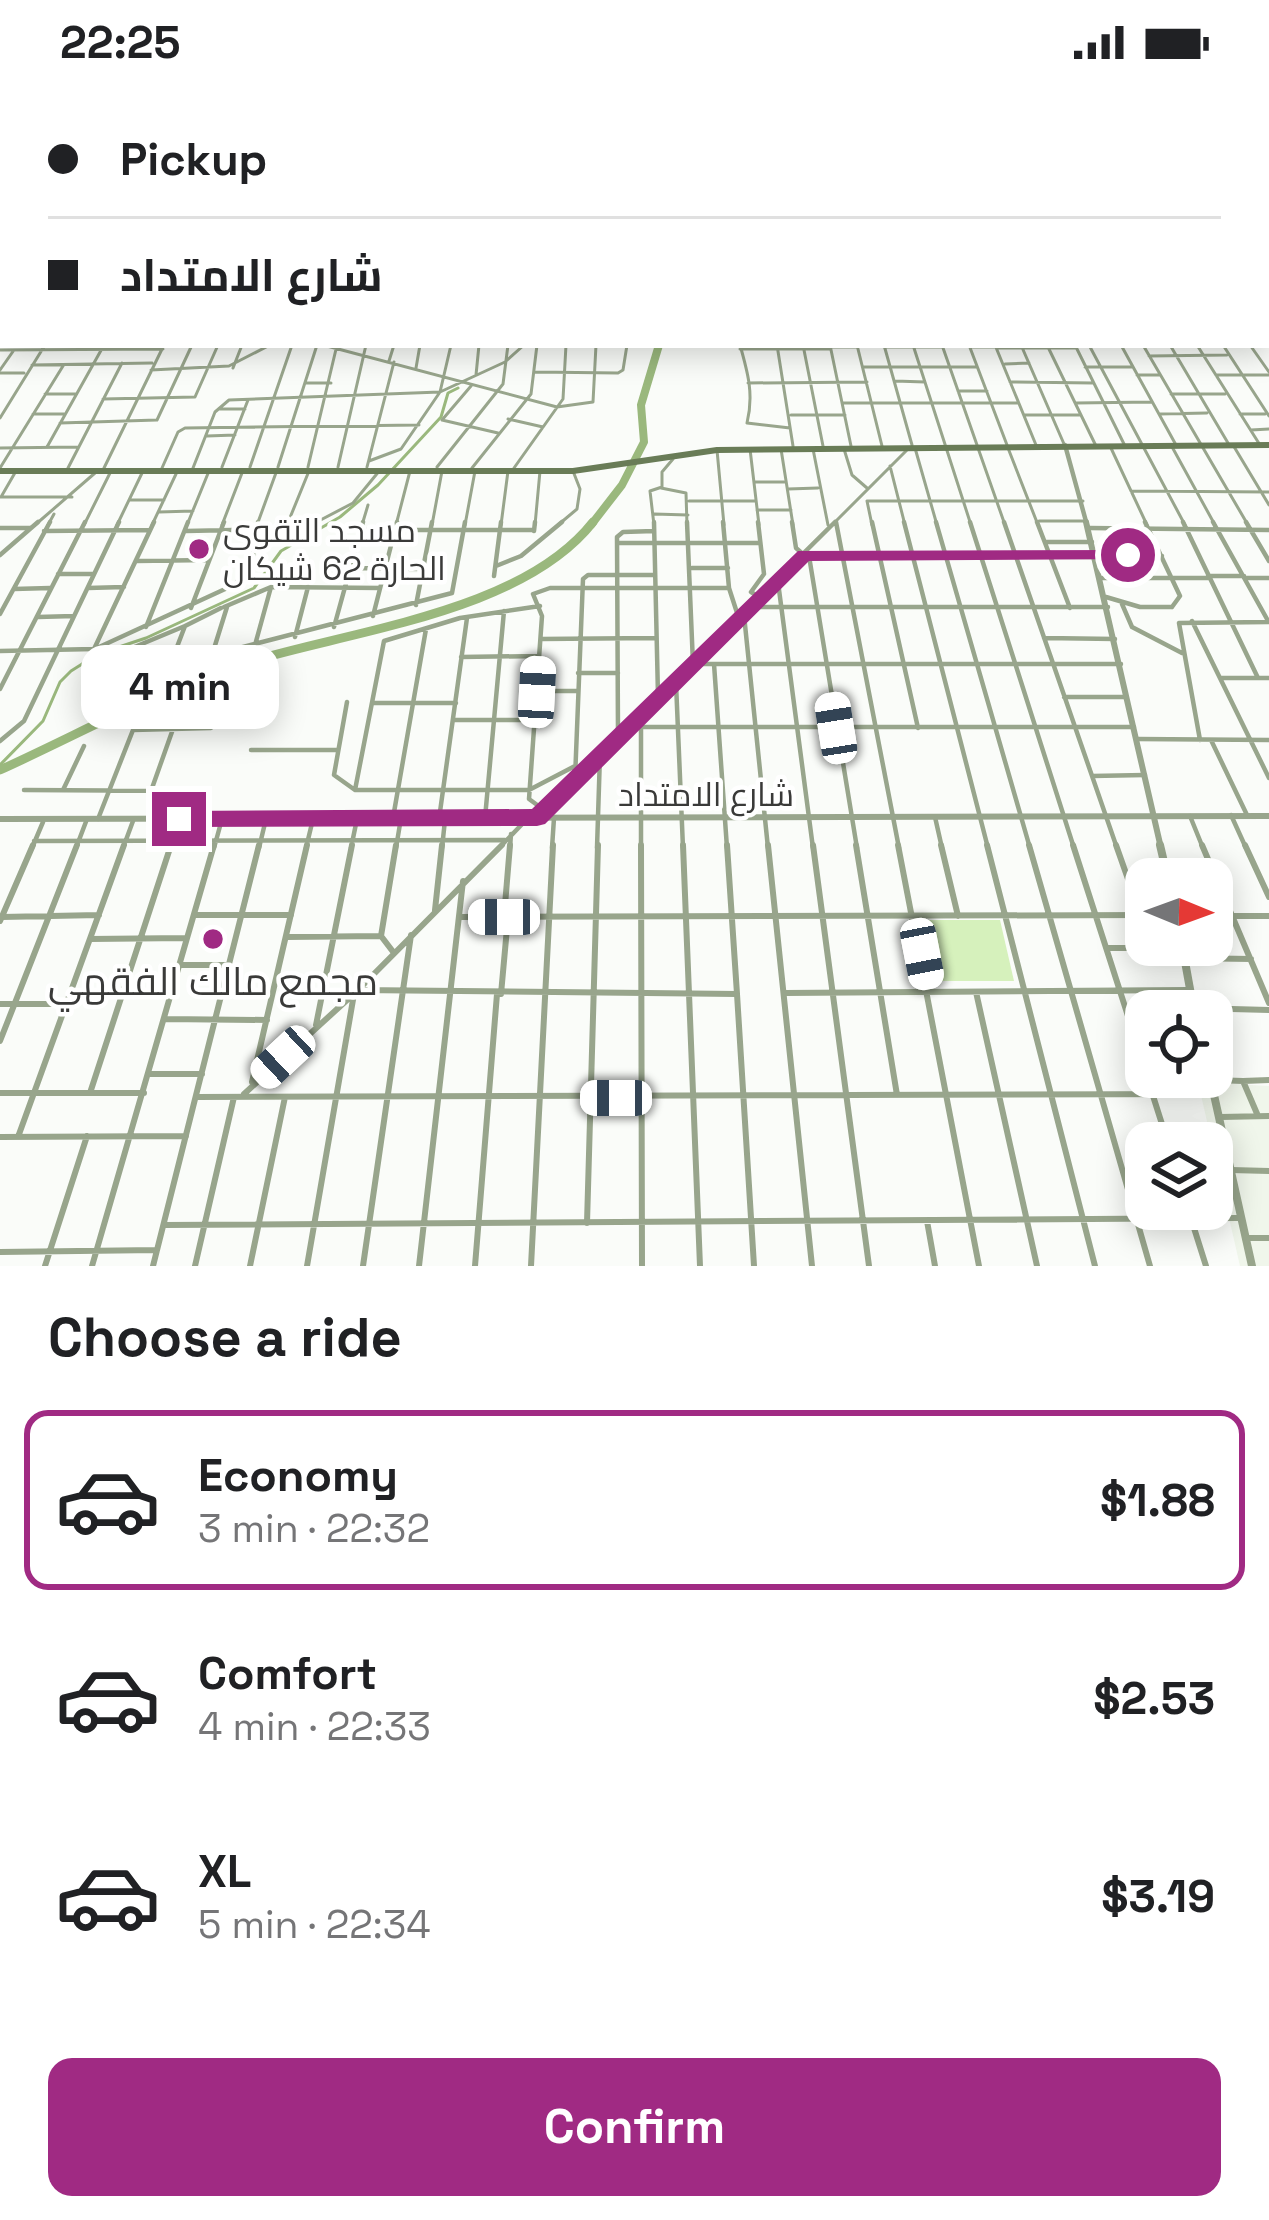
<!DOCTYPE html>
<meta charset="utf-8">
<style>
:root{--surface:#fff;--page:#f2f2f2;--text:#202124;--muted:#757577;--line:#e0e0e0;--accent:#a02a83}
body{margin:0;font-family:"Space Grotesk",Cairo,sans-serif;background:var(--page);color:var(--text);height:100vh;display:flex;flex-direction:column;font-size:45px;white-space:nowrap}
*{box-sizing:border-box;margin:0}
p{font-size:39px;color:var(--muted)}
.icon{flex:none;width:66px;height:66px;fill:none;stroke:currentColor;stroke-width:2;stroke-linecap:round;stroke-linejoin:round}
.map{position:relative;height:1182px;overflow:hidden}
.drawer{display:flex;flex-direction:column;background:var(--surface);flex:1}
.drawer>*{flex:none}
.top-card{position:absolute;left:0px;top:0px;width:1269px;height:264px;box-shadow:0 6px 30px #0003;display:grid;align-content:center;height:264px;padding:0 48px;background:var(--surface)}
.needle{width:78px;rotate:91deg}
.buttons{position:absolute;left:1125px;top:774px;display:grid;gap:24px}
.buttons a{display:grid;place-items:center;width:108px;height:108px;border-radius:24px;background:var(--surface);box-shadow:0 6px 30px #0003;font-size:60px}
.end{position:absolute;width:54px;height:54px;margin:-27px;border:15px solid #a02a83;background:#fff;box-shadow:0 0 0 6px #fff}
.from{border-radius:50%}
.bubble{position:absolute;height:84px;border-radius:24px;background:var(--surface);box-shadow:0 6px 30px #0003;font-size:39px;font-weight:600;line-height:84px;text-align:center}
.car{position:absolute;width:36px;height:72px;margin:-36px -18px;border-radius:15px;box-shadow:0 0 9px 3px #0007;background:linear-gradient(#fff 24%,#345 0 40%,#fff 0 76%,#345 0 86%,#fff 0)}
.top-card b{display:flex;align-items:center;gap:42px;height:114px;font-size:45px}
.top-card b+b{border-top:3px solid var(--line)}
.top-card i{width:30px;height:30px;background:var(--text)}
ul{padding:0;list-style:none}
li{display:flex;align-items:center;gap:36px;height:180px;margin:0 24px 18px;padding:0 24px;border:6px solid transparent;border-radius:24px}
li div{flex:1}
li b{display:block;font-size:45px}
li em{font-style:normal;font-weight:600}
li.selected{border-color:var(--accent)}
li>.icon{width:108px;height:108px;stroke-width:1.5}
h2{padding:0 48px;font-size:54px;line-height:144px}
.button{display:flex;gap:24px;margin-top:auto;padding:24px 48px}
.button a{flex:1;height:138px;border-radius:24px;background:var(--accent);color:#fff;font-size:48px;font-weight:600;line-height:138px;text-align:center}
.status{display:flex;justify-content:space-between;align-items:center;height:84px;padding:0 60px;background:var(--surface);direction:ltr}
.status svg{height:33px;fill:currentColor}
.map>svg:first-child{display:block}
.built{fill:#f0f6eb}
.green{fill:#d6f1bc}
.lines{fill:none;stroke-linecap:round;stroke-linejoin:round}
.stream{stroke:#9ab87d;stroke-width:3}
.river-far1{stroke:#9ab87d;stroke-width:8}
.river{stroke:#9ab87d;stroke-width:9}
.minor-far2{stroke:#98a58c;stroke-width:3}
.minor-far1{stroke:#98a58c;stroke-width:4.5}
.minor{stroke:#98a58c;stroke-width:6}
.tertiary-far3{stroke:#98a58c;stroke-width:3}
.tertiary-far2{stroke:#98a58c;stroke-width:4.5}
.tertiary-far1{stroke:#98a58c;stroke-width:6}
.tertiary{stroke:#98a58c;stroke-width:8}
.secondary{stroke:#697c57;stroke-width:6}
.route{fill:#a02a83}
.poi-dot{fill:#a02a83;stroke:#fff;stroke-width:4.5}
.labels{text-anchor:middle;stroke-width:9;stroke-linejoin:round;paint-order:stroke}
.poi-label{font-size:33px;fill:#3a3a39;stroke:#fff;text-anchor:start}
.street-label{font-size:33px;fill:#3a3a39;stroke:#fff}
.near-poi-label{font-size:39px;fill:#3a3a39;stroke:#fff}
</style>
<div class="status"><b>22:25</b><svg viewBox="0 0 49 12"><path d="M0 12V9h3v3zM5 12V6h3v6zM10 12V3h3v9zM15 12V0h3v12zM26 1h20v11H26zM47 4h2v5h-2z"/></svg></div>
<div class="map">
<svg width="1269" height="1182" viewBox="0 0 1269 1182">
<rect width="100%" height="100%" fill="#fafcf9"/>
<path class="built" d="M1198 998 1269 1002V1182H1240Z"/>
<path class="green" d="M925 836H1000L1014 897H936Z"/>
<g class="lines">
<path class="stream" d="M0 681 43 637 60 598 71 587 98 570 146 554 254 504 281 467 340 433 378 401 441 333 448 309 458 304"/>
<path class="river-far1" d="M591 441 622 401 644 358 641 321 659 261"/>
<path class="river" d="M0 686C71 654 143 614 216 588 328 548 517 535 593 438"/>
<path class="minor-far2" d="M350 0 354 3
M890 2H922
M277 3 285 0
M438 3 458 0
M1005 3 1021 0
M1266 21 1269 25
M1266 45 1269 49
M0 78 3 74
M0 128 3 124
M1266 130 1269 134
M0 160 3 156
M1266 190 1269 194
M1266 212 1269 216
M1266 245 1269 250
M323 261 557 323 593 318 596 261
M740 261C748 289 754 311 747 339L790 344
M777 261 793 362
M803 261 823 362
M830 261 851 362
M857 261 882 362
M884 261 912 361
M913 261 971 441
M942 261 977 361
M969 261 1007 361
M995 261 1036 361
M1021 261 1064 360
M1047 261 1096 362
M1075 261 1125 362
M1089 261 1185 441
M1121 261 1176 361
M1143 261 1248 441
M1170 261 1228 359
M1197 261 1260 361
M1223 261 1269 332
M1250 261 1269 288
M830 263H858
M884 263H943
M971 263H996
M998 264H1076
M740 265H830
M0 266 163 265
M1149 272 1227 271
M389 277 394 261
M1005 280 1029 279
M32 281 152 279
M863 283H977
M1085 283H1133
M233 284 242 261
M416 284 420 261
M0 286 14 266
M151 286 229 282 270 261
M535 288 618 289 623 286 627 261
M0 289H24
M476 291 479 261
M1137 291H1160
M1216 291H1269
M895 297 925 298
M1010 298 1093 299
M307 299H331
M748 299 867 298
M471 302 442 336 498 349
M958 307H987
M45 310H75
M1171 310H1225
M103 315 195 313 218 261
M842 319H1018
M1076 319 1152 318
M220 325H245
M33 330H64
M1159 330 1207 329
M1240 330H1265
M791 331H845
M1024 331H1081
M0 334 45 261
M508 335 543 343
M60 339 157 336 192 261
M1251 346 1269 345
M207 352 235 351
M1171 361 1215 441
M1233 361 1269 421
M1110 362 1147 441
M47 363 104 261
M0 364 78 363
M915 364 937 441
M978 364 1005 441
M1008 364 1038 441
M750 365 759 441
M781 365 793 441
M813 365 828 441
M844 365 852 391 867 404
M717 366 724 441
M369 377 401 365 440 308 505 278 524 261
M890 382 905 441
M222 383 248 316
M250 383 292 261
M278 383 317 261
M308 383 337 261
M338 383 366 261
M367 383 394 278
M437 383 503 300 508 261
M0 384 63 282
M68 384 122 279
M104 384 164 261
M162 384 178 348 185 344 419 341
M193 384 215 328 229 316 440 308 451 261
M472 384 531 310 537 261
M514 384 563 315 566 261
M754 398H784
M661 404 686 409 687 441
M788 405 818 404
M1131 407 1269 408
M0 413H72
M1 413 16 387
M129 416H164
M689 417H755
M867 417 872 441
M867 417H1083
M757 426H791
M159 428 193 427
M654 430 688 431
M1039 437H1087
M35 441 95 389
M48 441 54 430
M84 441 111 387
M117 441 143 387
M152 441 176 390
M187 441 209 387
M222 441 242 389
M257 441 277 386
M287 441 309 387
M311 441 353 419 380 386
M362 441 368 421
M396 441 410 387
M432 441 442 387
M465 441 475 387
M501 441 508 387
M535 441 540 387
M558 441 577 425 580 405 573 387
M654 441 650 407 662 403V388L673 375
M832 441 909 364"/>
<path class="minor-far1" d="M654 438 658 612
M687 438 693 580H1121
M723 438 729 504 739 535
M758 438 764 490 751 508 761 514
M792 438 796 464 804 471 1096 473
M836 438 899 764
M872 438 918 644
M904 438 988 764
M936 438 1030 764
M970 438 1074 764
M1004 438 1117 764
M1037 438 1070 524
M1145 438 1180 512 1172 523
M1183 438 1258 594
M1213 438 1267 535
M1246 438 1269 477
M0 444H30
M1089 444 1269 446
M360 446H533
M44 447 150 446
M186 447 284 445 289 438
M283 447 318 438
M534 447 535 438
M1045 458H1092
M618 459H759
M0 471 38 438
M1095 471 1162 472
M809 472 857 764
M136 477 209 476
M496 482 521 472 562 438
M349 484 421 485
M692 484H728
M58 490H94
M494 492 501 438
M1208 492H1244
M1101 494H1209
M1245 494H1269
M778 498 813 764
M88 504 124 503
M14 505 50 504
M1106 513 1140 523H1172
M1122 520 1132 543 1182 569
M416 521 432 438
M224 523 271 503 380 504
M754 523H1108
M191 524 224 438
M0 530 50 438
M744 531 768 764
M373 532 397 438
M38 533 74 532
M1192 537 1269 694
M146 543 188 438
M334 543 363 438
M295 553 308 503
M1044 554 1115 555
M541 555 655 554
M255 561 271 503
M137 562 108 573 85 620 212 571 452 509 465 438
M97 564 236 500 253 471 258 438
M0 567 94 565 154 438
M212 571 227 523
M461 573 539 572
M714 580 727 764
M167 589 185 542 221 524
M578 589H618
M1221 594H1269
M676 599 683 764
M0 605 85 438
M537 607H577
M119 608 137 562 185 542
M1064 613H1124
M347 618 334 691 355 706H529L575 682
M373 619H456
M453 636H535
M630 643H1134
M641 644V764
M618 652 617 453 623 448 654 447
M1137 655 1269 656
M1200 656 1179 539 1269 538
M1211 656 1247 731
M0 657 24 637 119 438
M251 666H338
M1092 692 1145 691
M575 695 583 495 588 491H655
M24 706 194 707
M63 706 84 662
M355 706 384 557 460 534 540 522
M151 707 173 645
M544 726 529 715 542 532 533 510 550 504H729
M1231 731 1246 764
M1190 732 1203 764
M538 733 835 438
M935 733 942 764
M393 734 426 545
M485 734 504 527
M98 735 133 646 211 644
M439 735 467 534
M34 757 505 756
M32 764 43 738
M76 764 87 735
M123 764 133 737
M170 764 179 735
M214 764 222 735
M259 764 266 735
M306 764 313 735
M351 764 357 735
M396 764 401 734
M442 764 445 736
M499 764 528 734
M510 764 511 750
M552 764 554 734
M597 764 600 671"/>
<path class="minor" d="M641 761 642 1182
M683 761 700 1182
M727 761 737 910
M768 761 812 1182
M813 761 869 1182
M856 761 897 1011
M898 761 979 1182
M941 761 958 832
M987 761 1095 1182
M1029 761 1150 1182
M1073 761 1146 988
M1116 761 1140 829
M1202 761 1269 919
M1245 761 1269 813
M435 826 442 761
M196 831H291
M1212 832H1269
M2 833 99 831
M459 833 1146 831
M504 833 510 761
M0 837 33 761
M381 852 396 761
M286 853 381 852 394 869
M90 855 186 854
M1108 864H1180
M1184 874 1251 875
M181 881H229
M358 906 737 910 754 1182
M976 908 1037 1182
M785 909 1188 906
M501 910 508 833
M69 912 172 911
M0 920H66
M1194 924 1269 926
M165 935 267 936
M316 941 352 761
M0 957 77 761
M150 990H202
M1147 993 1168 1059
M1213 996 1243 997
M252 998 307 761
M0 1009H144
M90 1009 171 761
M244 1010 358 906 502 761
M197 1013 1214 1010
M1258 1032 1243 997 1269 996
M1221 1033 1269 1032
M0 1053 186 1052
M18 1053 124 761
M1212 1074 1229 1075
M1231 1086 1269 1087
M1188 1125 1206 1182
M927 1137 935 1182
M587 1139 598 761
M164 1141 1238 1134
M1245 1154H1269
M0 1168 157 1166
M45 1182 87 1052
M92 1182 214 761
M153 1182 259 761
M195 1182 234 1013
M250 1182 285 1013
M307 1182 354 910
M363 1182 411 851
M419 1182 463 797
M475 1182 497 910
M531 1182 553 761"/>
<path class="tertiary-far3" d="M0 27 3 31"/>
<path class="tertiary-far2" d="M1065 361 1087 441"/>
<path class="tertiary-far1" d="M1086 438 1161 764
M0 735 1269 732"/>
<path class="tertiary" d="M1160 761 1168 795
M1182 861 1194 927
M1210 993 1252 1182"/>
<path class="secondary" d="M0 387H573L717 366 1269 361"/>
</g>
<path class="route" d="M1128 466 1135 467V475L809 477 545 740 537 742 179 743 168 735 179 727 532 725 798 467Z"/>
<g class="poi-dot">
<circle cx="199" cy="465" r="12"/>
<circle cx="213" cy="855" r="12"/>
</g>
<g class="labels">
<g class="poi-label">
<text x="223" y="458">مسجد التقوى<tspan x="223" dy="38">الحارة 62 شيكان</tspan></text>
</g>
<g class="street-label">
<text x="706" y="722">شارع الامتداد</text>
</g>
<g class="near-poi-label">
<text x="213" y="911">مجمع مالك الفقهي</text>
</g>
</g>
</svg>
<div class="buttons">
<a><svg class="needle" viewBox="-14 -14 28 28"><path d="M0-13l5 13h-10z" fill="#e53935"/><path d="M0 13l5-13h-10z" fill="#757577"/></svg></a>
<a><svg class="icon" aria-label="locate" viewBox="0 0 24 24"><circle cx="12" cy="12" r="6"/><path d="M12 2v4M12 18v4M2 12h4M18 12h4"/></svg></a>
<a><svg class="icon" aria-label="layers" viewBox="0 0 24 24"><path d="M12 4l9 5-9 5-9-5zM3 14l9 5 9-5"/></svg></a>
</div>
<i class="end from" style="left:1128px;top:471px"></i>
<i class="end" style="left:179px;top:735px"></i>
<div class="bubble" style="left:81px;top:561px;width:198px">4 min</div>
<i class="car" style="left:537px;top:608px;rotate:3deg"></i>
<i class="car" style="left:836px;top:644px;rotate:351deg"></i>
<i class="car" style="left:504px;top:833px;rotate:270deg"></i>
<i class="car" style="left:922px;top:870px;rotate:169deg"></i>
<i class="car" style="left:283px;top:973px;rotate:227deg"></i>
<i class="car" style="left:616px;top:1014px;rotate:270deg"></i>
<div class="top-card">
<b><i class="from"></i>Pickup</b>
<b><i></i>شارع الامتداد</b>
</div>
</div>
<section class="drawer">
<h2>Choose a ride</h2>
<ul>
<li class="selected"><svg class="icon" aria-label="car" viewBox="0 0 24 24"><path d="M5 17H2v-5l4-1 3-4h7l3 4 3 1v5h-3M9 17h6M6 11h13"/><circle cx="7" cy="17" r="2"/><circle cx="17" cy="17" r="2"/></svg><div><b>Economy</b><p>3 min · 22:32</p></div><em>$1.88</em></li>
<li><svg class="icon" aria-label="car" viewBox="0 0 24 24"><path d="M5 17H2v-5l4-1 3-4h7l3 4 3 1v5h-3M9 17h6M6 11h13"/><circle cx="7" cy="17" r="2"/><circle cx="17" cy="17" r="2"/></svg><div><b>Comfort</b><p>4 min · 22:33</p></div><em>$2.53</em></li>
<li><svg class="icon" aria-label="car" viewBox="0 0 24 24"><path d="M5 17H2v-5l4-1 3-4h7l3 4 3 1v5h-3M9 17h6M6 11h13"/><circle cx="7" cy="17" r="2"/><circle cx="17" cy="17" r="2"/></svg><div><b>XL</b><p>5 min · 22:34</p></div><em>$3.19</em></li>
</ul>
<div class="button"><a>Confirm</a></div>
</section>
